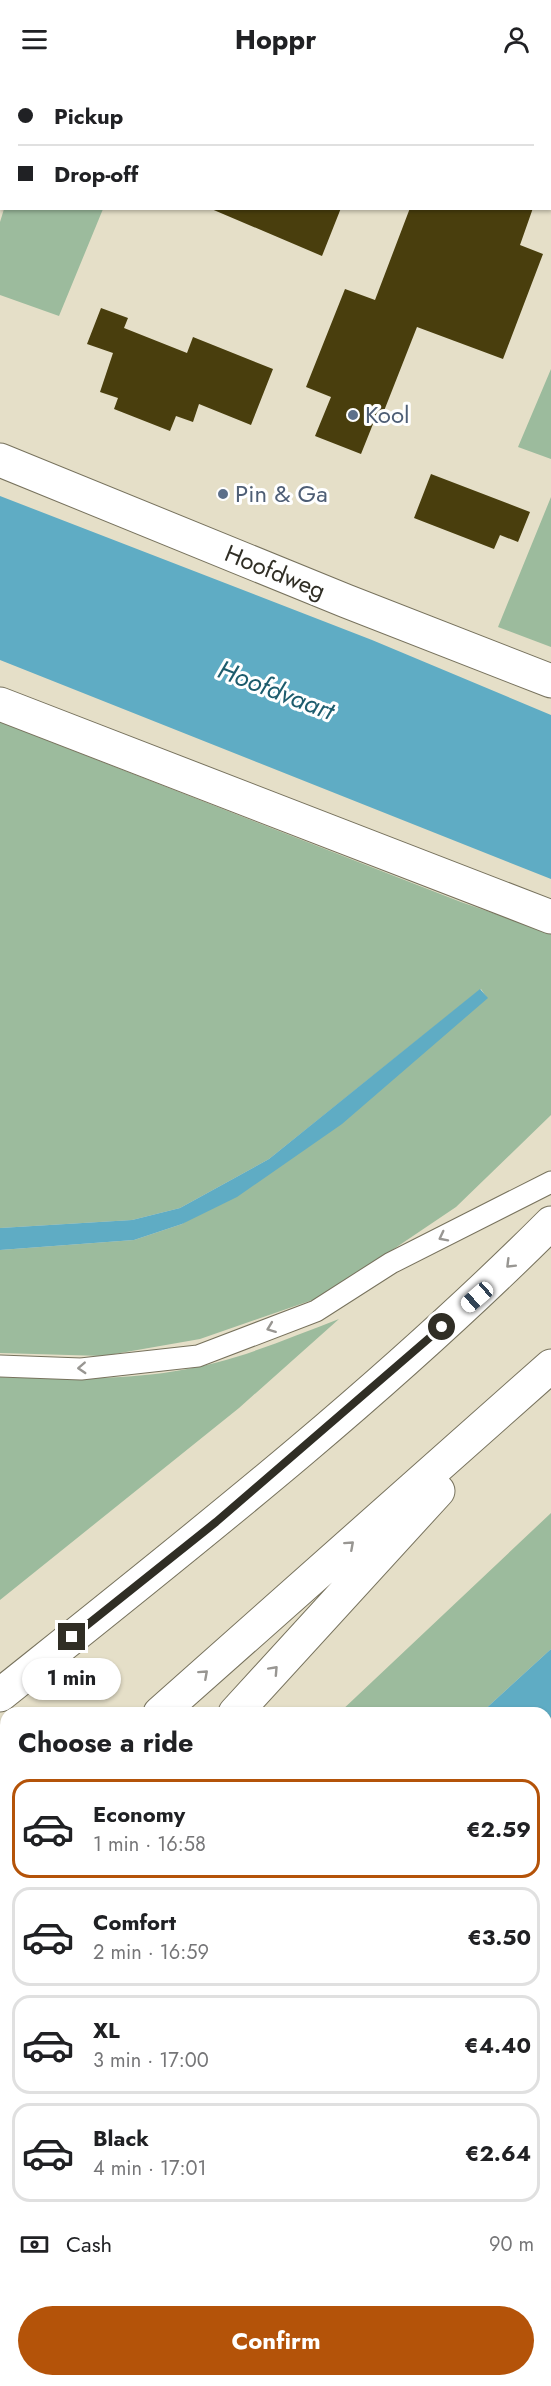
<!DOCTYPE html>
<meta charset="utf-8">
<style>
:root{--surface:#fff;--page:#f6f6f6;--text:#202124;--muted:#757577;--line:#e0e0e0;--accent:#b45309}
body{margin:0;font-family:Jost,sans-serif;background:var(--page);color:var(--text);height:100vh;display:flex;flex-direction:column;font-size:22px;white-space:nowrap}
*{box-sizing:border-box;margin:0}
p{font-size:20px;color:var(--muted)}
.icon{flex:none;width:33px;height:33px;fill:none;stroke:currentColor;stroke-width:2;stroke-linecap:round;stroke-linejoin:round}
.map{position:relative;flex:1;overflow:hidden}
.sheet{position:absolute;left:0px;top:1629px;width:552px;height:680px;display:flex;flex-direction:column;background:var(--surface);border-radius:18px 18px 0 0;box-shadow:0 2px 4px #0004}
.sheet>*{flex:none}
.banner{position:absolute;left:0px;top:0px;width:552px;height:132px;box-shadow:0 2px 4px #0004;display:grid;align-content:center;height:132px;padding:0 18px;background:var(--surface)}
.end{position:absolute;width:27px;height:27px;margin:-14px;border:8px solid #302e25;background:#fff;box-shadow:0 0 0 3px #fff}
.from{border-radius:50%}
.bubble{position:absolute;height:42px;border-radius:21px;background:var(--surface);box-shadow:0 2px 4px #0004;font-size:20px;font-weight:700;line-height:42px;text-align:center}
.car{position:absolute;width:18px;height:36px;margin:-18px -9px;border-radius:8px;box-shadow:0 0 4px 2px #0007;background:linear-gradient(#fff 24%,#345 0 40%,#fff 0 76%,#345 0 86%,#fff 0)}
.banner b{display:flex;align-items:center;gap:21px;height:57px;font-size:22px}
.banner b+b{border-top:2px solid var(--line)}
.banner i{width:15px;height:15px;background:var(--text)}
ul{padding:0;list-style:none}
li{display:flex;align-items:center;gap:18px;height:99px;margin:0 12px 9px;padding:0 6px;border:3px solid var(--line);border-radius:18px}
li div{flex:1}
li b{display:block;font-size:22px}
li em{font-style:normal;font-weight:700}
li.current{border-color:var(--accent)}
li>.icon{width:54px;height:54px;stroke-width:1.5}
h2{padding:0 18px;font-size:27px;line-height:72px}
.pay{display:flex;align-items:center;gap:15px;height:66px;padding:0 18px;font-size:22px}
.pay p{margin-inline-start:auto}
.action{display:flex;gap:12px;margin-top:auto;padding:12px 18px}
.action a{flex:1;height:69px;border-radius:36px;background:var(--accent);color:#fff;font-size:24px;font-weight:700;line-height:69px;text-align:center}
header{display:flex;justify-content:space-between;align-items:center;height:78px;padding:0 18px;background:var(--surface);font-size:27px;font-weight:700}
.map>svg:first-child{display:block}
.green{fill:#9cbb9d}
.water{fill:#5facc4}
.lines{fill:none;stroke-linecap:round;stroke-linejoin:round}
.stream{stroke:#5facc4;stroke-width:10}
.building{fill:#493e0d}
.lane-casing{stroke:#77725d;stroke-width:23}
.street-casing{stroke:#77725d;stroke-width:35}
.secondary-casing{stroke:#77725d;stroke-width:35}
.highway-casing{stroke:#77725d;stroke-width:35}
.lane{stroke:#fff;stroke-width:21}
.street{stroke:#fff;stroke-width:33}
.secondary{stroke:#fff;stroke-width:33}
.highway{stroke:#fff;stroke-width:33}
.oneway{stroke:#989692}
.route{stroke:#302e25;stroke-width:8}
.service-dot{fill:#5c6f8a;stroke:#fff;stroke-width:2}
.labels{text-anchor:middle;stroke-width:6;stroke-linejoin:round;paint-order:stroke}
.service-label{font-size:24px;fill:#4e5e75;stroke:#fff;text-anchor:start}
.street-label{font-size:24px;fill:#302e25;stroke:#fff}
.water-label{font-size:26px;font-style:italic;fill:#1d5c6d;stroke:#fff}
</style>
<header><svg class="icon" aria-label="menu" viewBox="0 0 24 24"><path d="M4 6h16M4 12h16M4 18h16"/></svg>Hoppr<svg class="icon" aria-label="person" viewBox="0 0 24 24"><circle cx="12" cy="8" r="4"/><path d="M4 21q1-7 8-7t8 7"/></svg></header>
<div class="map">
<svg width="551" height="2308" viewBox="0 0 551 2308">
<rect width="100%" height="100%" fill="#e5dfc8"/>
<path class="green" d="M0 0H155L2 2 1 68Z
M4 131H103L59 238 0 217V144Z
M551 291V381L518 369Z
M551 419V569L498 549Z
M0 644 461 824 551 855V1037L456 1129 324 1218 200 1261 103 1278 0 1275V1172L134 1162 182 1146 487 920 481 911 269 1081 180 1130 132 1142 0 1150Z
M339 1241 239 1330 0 1522V1299C78 1302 161 1303 236 1279 271 1268 305 1254 339 1241Z
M551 1435V1571L481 1635H339Z
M551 1639V2308H0V2188L6 2178V2302H546V1644Z
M6 1942V2087L0 2094V1949Z"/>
<path class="water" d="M0 418 372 562 551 637V801L0 582Z
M480 911 488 920 342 1046 237 1119 182 1146 134 1162 0 1172V1150L132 1142 180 1130 269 1081Z
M551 1571V1639L546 1644V1635H481Z
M6 2087V2178L0 2188V2094Z"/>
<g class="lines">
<path class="stream" d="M546 2234 551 2236"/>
</g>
<path class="building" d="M209 130H341L322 178Z
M410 130H533L520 167 543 176 503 281 417 249 382 338 377 336 361 376 315 358 331 319 306 309 345 211 375 222Z
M101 230 128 240 124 250 187 275 193 259 273 291 251 347 199 326 193 344 176 338 170 353 114 331 118 320 100 314 113 275 87 266Z
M431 396 530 434 518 464 500 457 494 471 414 440Z"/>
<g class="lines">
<g class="lane-casing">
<path id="lane" d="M0 1288 81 1291 198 1278 316 1233 391 1185 551 1104"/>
</g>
<g class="street-casing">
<path id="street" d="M0 626 551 839"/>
</g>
<g class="secondary-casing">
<path id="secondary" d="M0 382 346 523 551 603"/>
</g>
<g class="highway-casing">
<path id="highway" d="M0 1617C189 1466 380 1316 551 1145
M160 1635 551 1288
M235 1635 438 1413
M0 1762 6 1757
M0 1882 6 1875"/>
</g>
<use href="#lane" class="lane"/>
<use href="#street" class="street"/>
<use href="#secondary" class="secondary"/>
<use href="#highway" class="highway"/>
</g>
<defs><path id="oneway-chevron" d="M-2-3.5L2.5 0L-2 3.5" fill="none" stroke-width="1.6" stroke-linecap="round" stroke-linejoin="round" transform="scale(1.5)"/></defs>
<g class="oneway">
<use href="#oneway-chevron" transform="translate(443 1159) rotate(153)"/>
<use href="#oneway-chevron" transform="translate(510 1186) rotate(135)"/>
<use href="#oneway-chevron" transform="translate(271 1250) rotate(159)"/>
<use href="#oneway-chevron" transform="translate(82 1290) rotate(177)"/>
<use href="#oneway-chevron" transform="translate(350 1467) rotate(-42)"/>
<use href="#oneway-chevron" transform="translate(274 1592) rotate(-47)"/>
<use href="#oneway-chevron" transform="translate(204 1596) rotate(-42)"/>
</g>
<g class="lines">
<path class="route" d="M72 1559 216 1444 442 1249"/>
</g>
<g class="service-dot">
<circle cx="353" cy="337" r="6"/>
<circle cx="223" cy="416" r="6"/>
</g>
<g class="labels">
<g class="service-label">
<text x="365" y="345">Kool</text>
<text x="235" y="424">Pin &amp; Ga</text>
</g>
<g class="street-label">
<text transform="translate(275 494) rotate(22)" y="8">Hoofdweg</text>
</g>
<g class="water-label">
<text transform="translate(276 612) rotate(21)" y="9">Hoofdvaart</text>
</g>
</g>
</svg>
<i class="end from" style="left:442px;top:1249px"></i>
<i class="end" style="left:72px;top:1559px"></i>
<div class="bubble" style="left:22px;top:1580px;width:99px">1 min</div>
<i class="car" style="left:477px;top:1219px;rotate:229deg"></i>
<div class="banner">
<b><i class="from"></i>Pickup</b>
<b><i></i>Drop-off</b>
</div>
<section class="sheet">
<h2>Choose a ride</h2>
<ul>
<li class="current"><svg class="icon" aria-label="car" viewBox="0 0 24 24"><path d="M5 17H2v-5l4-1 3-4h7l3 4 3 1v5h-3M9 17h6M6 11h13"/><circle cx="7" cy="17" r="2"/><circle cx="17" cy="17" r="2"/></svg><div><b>Economy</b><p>1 min · 16:58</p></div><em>€2.59</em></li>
<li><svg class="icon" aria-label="car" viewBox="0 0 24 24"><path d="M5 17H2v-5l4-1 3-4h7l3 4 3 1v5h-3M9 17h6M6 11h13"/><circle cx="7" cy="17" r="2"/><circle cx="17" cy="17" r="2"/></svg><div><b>Comfort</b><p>2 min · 16:59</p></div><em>€3.50</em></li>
<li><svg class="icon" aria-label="car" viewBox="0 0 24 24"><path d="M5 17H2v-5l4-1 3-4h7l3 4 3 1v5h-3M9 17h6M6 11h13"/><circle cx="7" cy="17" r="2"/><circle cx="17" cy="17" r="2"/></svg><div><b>XL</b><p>3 min · 17:00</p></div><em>€4.40</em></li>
<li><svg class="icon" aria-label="car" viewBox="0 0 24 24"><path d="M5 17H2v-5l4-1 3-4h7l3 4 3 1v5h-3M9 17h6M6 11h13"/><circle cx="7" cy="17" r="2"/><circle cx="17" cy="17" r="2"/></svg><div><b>Black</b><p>4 min · 17:01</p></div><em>€2.64</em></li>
</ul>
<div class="pay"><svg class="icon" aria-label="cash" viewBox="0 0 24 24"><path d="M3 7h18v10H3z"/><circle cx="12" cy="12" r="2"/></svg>Cash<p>90 m</p></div>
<div class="action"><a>Confirm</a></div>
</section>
</div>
